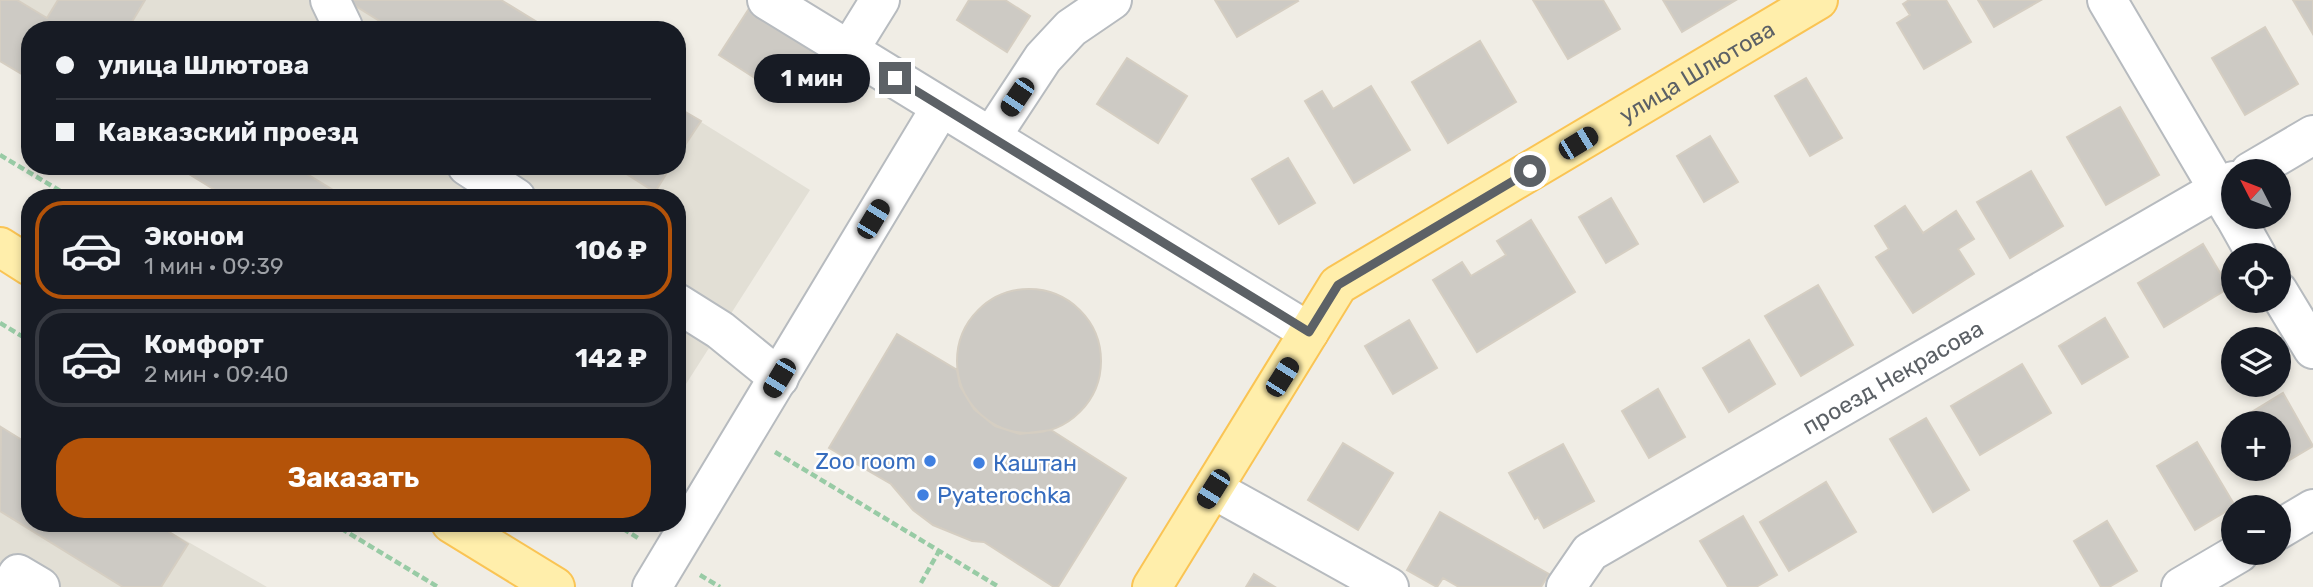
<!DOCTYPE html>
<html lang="ru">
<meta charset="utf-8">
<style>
:root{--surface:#171b24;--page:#20242c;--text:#f1f3f6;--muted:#9ea1a6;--line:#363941;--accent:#b45309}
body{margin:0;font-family:Rubik,sans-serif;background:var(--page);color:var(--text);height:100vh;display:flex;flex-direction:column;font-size:26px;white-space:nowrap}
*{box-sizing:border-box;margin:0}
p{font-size:23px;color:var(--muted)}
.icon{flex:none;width:38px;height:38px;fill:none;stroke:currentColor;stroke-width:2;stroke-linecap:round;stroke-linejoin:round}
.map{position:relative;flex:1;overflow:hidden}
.panel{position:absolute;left:21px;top:189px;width:665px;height:343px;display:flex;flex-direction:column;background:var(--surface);border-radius:28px;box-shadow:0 4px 10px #0003}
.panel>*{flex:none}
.banner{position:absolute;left:21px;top:21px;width:665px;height:154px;border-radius:28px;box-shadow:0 4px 10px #0003;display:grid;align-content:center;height:154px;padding:0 35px;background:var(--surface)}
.needle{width:46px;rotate:312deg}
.controls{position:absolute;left:2221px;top:159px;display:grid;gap:14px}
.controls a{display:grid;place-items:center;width:70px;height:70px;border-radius:50%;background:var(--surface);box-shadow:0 4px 10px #0003;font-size:35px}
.end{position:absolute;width:32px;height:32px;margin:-16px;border:9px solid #5c6166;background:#fff;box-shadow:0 0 0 4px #fff}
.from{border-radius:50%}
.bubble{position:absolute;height:49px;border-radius:24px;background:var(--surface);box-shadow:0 4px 10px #0003;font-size:23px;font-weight:700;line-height:49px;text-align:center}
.car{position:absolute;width:21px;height:42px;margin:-21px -10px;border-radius:9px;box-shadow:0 0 5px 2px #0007;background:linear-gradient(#222 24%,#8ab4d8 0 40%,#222 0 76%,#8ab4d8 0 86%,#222 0)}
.banner b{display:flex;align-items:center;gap:24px;height:66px;font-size:26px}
.banner b+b{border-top:2px solid var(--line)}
.banner i{width:18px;height:18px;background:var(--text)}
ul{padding:12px 0 0;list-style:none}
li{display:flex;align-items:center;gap:21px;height:98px;margin:0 14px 10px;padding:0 21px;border:4px solid var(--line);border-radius:28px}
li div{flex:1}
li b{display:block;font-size:26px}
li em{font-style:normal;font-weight:700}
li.current{border-color:var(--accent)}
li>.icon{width:63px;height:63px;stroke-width:1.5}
.primary-button{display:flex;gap:14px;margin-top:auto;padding:14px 35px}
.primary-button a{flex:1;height:80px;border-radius:28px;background:var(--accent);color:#fff;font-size:28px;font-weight:700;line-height:80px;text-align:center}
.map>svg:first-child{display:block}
.education{fill:#e2dfd5}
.building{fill:#cdcac4;stroke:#d5cec2;stroke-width:2}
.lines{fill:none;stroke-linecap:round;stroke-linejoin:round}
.minor-casing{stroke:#b7bbbf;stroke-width:42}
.major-casing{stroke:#fac454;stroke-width:42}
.path{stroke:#98cba5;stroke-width:4.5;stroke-dasharray:7 3.5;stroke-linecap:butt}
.minor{stroke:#fff;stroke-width:38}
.major{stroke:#ffeeab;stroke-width:38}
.route{stroke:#5c6166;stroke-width:9}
.shop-dot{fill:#3f7fe0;stroke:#fff;stroke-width:2.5}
.labels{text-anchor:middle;stroke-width:5;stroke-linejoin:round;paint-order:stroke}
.street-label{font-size:23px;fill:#5c6166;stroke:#fff}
.shop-label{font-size:23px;fill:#366cbe;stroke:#fff;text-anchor:start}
</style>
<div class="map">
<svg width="2313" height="587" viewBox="0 0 2313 587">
<rect width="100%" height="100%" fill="#f0ede5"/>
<path class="education" d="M0 0H501L550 30H30V79L0 61Z
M677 107 810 190 677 398V198H228L176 166H677Z
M0 427 30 445V523H155L267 587H0Z"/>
<path class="building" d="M0 0H17L47 18 58 0H145L127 30H30V79L0 61Z
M346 0H501L550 30H394Z
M969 0H1005L1030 16 1007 52 957 20Z
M1215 0H1297L1298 1 1237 37Z
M1533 0H1603L1620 29 1568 59Z
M1663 0H1736L1682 32Z
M1909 0H1946L1971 42 1924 69 1897 23 1910 15 1903 4Z
M1978 0H2041L1994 27Z
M2293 0H2313V34Z
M750 7 817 49 786 98 719 55Z
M2265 27 2298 84 2245 115 2212 58Z
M1480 41 1516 102 1448 143 1412 82Z
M1127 58 1187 96 1158 143 1097 104Z
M1806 78 1842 138 1810 156 1775 96Z
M1371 86 1410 150 1354 183 1305 101 1322 91 1333 109Z
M677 107 701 121 677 157Z
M2120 107 2159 175 2106 205 2067 137Z
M1710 136 1738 182 1704 202 1677 156Z
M1288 158 1315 203 1279 224 1252 179Z
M176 166H294L346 198H228Z
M614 166H671L655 192Z
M2031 171 2063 226 2010 258 1977 202Z
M1611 198 1638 244 1606 263 1579 217Z
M1905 206 1923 233 1956 211 1974 239 1958 249 1974 274 1913 313 1876 257 1889 249 1875 226Z
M1531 220 1575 292 1477 352 1433 280 1462 262 1471 276 1506 255 1497 241Z
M2203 244 2229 288 2164 327 2138 283Z
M1818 285 1853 345 1801 376 1765 316Z
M957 361a72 72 0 1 1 144 0a72 72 0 1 1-144 0Z
M2105 318 2128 357 2082 384 2059 346Z
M1409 320 1437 368 1393 394 1365 346Z
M897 334 957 370 960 386 974 409 995 426 1020 434 1051 430 1126 478 1058 587H1054L984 542 972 541 933 525 913 510 891 484 829 448Z
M1749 340 1775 384 1729 412 1703 368Z
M2022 364 2051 413 1980 455 1951 406Z
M1658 389 1685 437 1649 458 1622 411Z
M2283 393 2313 446 2278 467V424H2245L2242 418Z
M1926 418 1969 490 1933 512 1890 439Z
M1 427 30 445V523H155L188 544 161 587H123L0 511Z
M2197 442 2235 506 2195 530 2157 466Z
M1343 443 1393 473 1358 530 1308 500Z
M1563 444 1594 501 1544 528 1538 517 1535 519 1509 473Z
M1826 482 1856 532 1789 571 1760 522Z
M1440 512 1549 574 1541 587H1459L1443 578 1437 587 1407 570Z
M1743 516 1777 575 1756 587H1728L1700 541Z
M2107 521 2137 571 2109 587H2101L2074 541Z
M1254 574 1275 587H1246Z"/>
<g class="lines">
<g class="minor-casing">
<g id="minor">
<path d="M330 0 343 27 342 30"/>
<path d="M767 0 1309 332"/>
<path d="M2107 0 2233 214"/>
<path d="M849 50 880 0"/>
<path d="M991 137 1043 58 1071 28 1112 0"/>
<path d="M467 166 516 198"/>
<path d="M2250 172 2313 135"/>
<path d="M2235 217 2257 256"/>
<path d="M2278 291 2313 349"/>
<path d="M677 303 720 330 779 378"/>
<path d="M1213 489 1389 587"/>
<path d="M2278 530 2313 509"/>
<path d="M10 587 18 574 40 587"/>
<path d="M652 587 941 107"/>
<path id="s1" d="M1566 587 1590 552 2233 181"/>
<path d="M2181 587 2239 553"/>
</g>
</g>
<g class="major-casing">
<g id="major">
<path d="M0 247 30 266"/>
<path d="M451 523 555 587"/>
<path id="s2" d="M1152 587 1338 285 1818 0"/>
</g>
</g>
<path class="path" d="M0 155 72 198
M0 323 30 341
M775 452 999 587
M332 523 438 587
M614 523 638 538
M700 575 720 587
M921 583 939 551"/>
<use href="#minor" class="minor"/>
<use href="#major" class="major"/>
</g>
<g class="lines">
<path class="route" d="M895 78 1309 332 1338 285 1530 171"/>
</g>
<g class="shop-dot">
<circle cx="930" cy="461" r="7"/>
<circle cx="979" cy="463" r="7"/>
<circle cx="923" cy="495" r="7"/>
</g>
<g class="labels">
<g class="street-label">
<text dy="8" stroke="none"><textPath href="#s2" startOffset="772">улица Шлютова</textPath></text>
<text dy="8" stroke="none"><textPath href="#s1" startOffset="392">проезд Некрасова</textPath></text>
</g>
<g class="shop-label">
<text x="916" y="469" text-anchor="end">Zoo room</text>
<text x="993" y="471">Каштан</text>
<text x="937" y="503">Pyaterochka</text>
</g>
</g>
</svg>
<div class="controls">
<a><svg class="needle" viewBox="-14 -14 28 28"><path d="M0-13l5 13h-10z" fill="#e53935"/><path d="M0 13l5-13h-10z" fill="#9ea1a6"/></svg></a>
<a><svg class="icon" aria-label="locate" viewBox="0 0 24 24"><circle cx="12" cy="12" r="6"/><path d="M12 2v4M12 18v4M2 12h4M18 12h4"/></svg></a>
<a><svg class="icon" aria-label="layers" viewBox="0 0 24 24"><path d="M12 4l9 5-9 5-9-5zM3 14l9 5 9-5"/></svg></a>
<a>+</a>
<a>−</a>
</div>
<i class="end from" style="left:1530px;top:171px"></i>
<i class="end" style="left:895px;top:78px"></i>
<div class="bubble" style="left:754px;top:54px;width:116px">1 мин</div>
<i class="car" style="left:1017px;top:97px;rotate:214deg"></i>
<i class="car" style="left:1578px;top:143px;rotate:59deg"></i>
<i class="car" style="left:873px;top:219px;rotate:31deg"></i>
<i class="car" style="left:1282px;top:377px;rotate:32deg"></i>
<i class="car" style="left:779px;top:378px;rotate:211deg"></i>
<i class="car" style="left:1213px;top:489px;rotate:212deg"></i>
<div class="banner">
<b><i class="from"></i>улица Шлютова</b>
<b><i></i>Кавказский проезд</b>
</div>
<section class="panel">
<ul>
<li class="current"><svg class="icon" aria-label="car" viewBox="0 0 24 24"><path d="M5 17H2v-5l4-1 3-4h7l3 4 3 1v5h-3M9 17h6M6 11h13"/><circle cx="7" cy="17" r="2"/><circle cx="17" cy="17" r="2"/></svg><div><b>Эконом</b><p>1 мин · 09:39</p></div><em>106 ₽</em></li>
<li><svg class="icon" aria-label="car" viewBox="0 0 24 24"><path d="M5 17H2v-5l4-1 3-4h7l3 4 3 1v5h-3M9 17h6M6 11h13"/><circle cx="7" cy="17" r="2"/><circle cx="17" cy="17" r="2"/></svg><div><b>Комфорт</b><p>2 мин · 09:40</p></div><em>142 ₽</em></li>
</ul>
<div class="primary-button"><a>Заказать</a></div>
</section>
</div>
